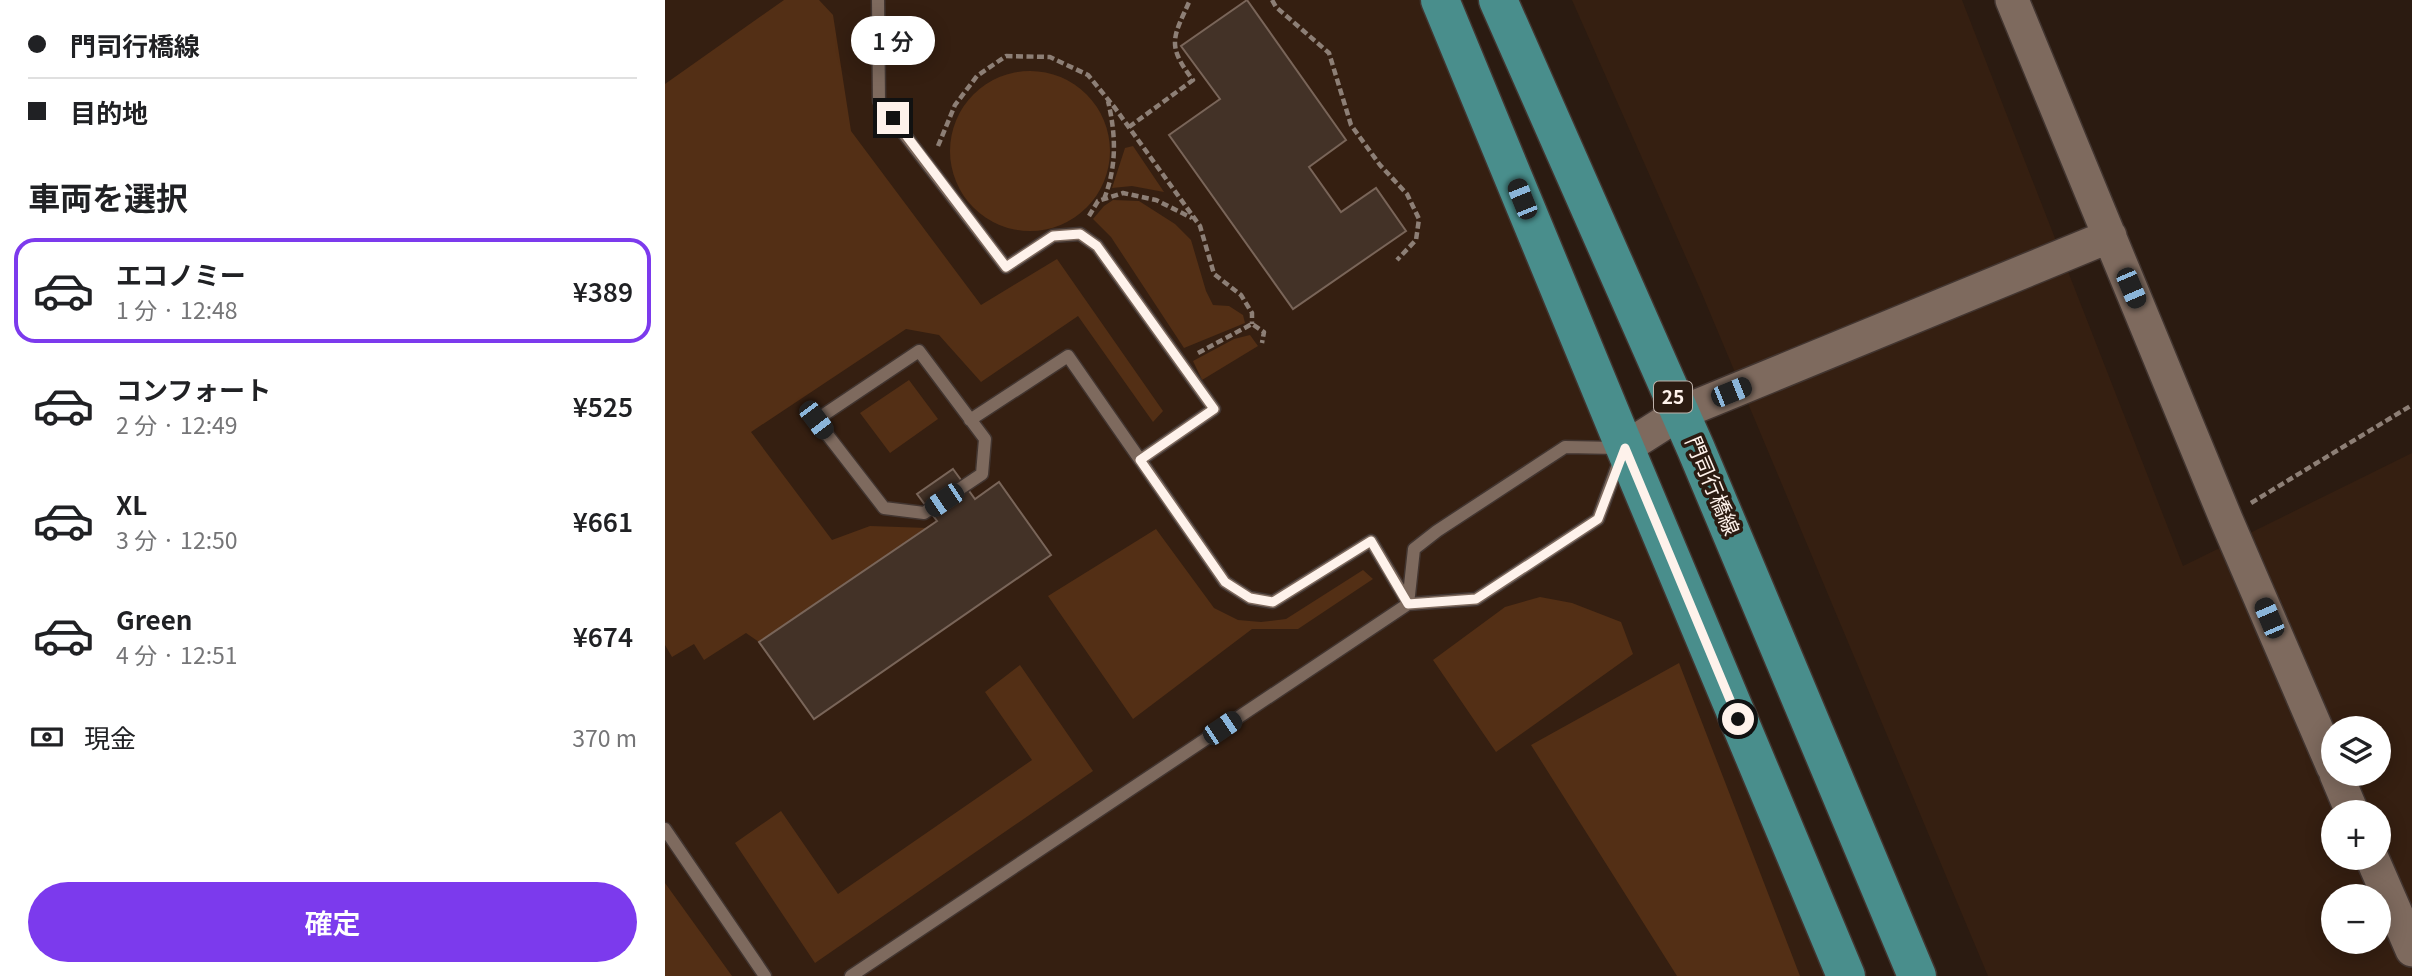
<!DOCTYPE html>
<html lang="ja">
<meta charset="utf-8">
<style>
:root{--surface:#fff;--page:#f6f6f6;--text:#202124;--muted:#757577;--line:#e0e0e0;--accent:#7c3aed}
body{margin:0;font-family:Georgia,"Noto Sans JP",serif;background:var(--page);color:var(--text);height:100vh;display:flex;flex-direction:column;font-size:26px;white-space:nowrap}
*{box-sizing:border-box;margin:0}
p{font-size:23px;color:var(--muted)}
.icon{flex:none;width:38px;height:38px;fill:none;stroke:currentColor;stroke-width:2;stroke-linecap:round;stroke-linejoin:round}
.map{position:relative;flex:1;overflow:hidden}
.side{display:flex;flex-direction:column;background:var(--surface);width:665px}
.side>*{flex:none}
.top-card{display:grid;align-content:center;height:154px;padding:0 28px;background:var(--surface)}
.buttons{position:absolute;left:1656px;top:716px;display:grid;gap:14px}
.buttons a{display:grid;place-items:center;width:70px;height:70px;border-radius:50%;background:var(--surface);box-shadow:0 4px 18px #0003;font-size:35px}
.end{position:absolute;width:32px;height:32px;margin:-16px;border:9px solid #fef2eb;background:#111;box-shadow:0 0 0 4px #111}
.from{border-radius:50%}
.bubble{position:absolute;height:49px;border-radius:24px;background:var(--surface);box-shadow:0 4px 18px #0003;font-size:23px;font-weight:600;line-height:49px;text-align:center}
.car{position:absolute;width:21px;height:42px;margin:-21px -10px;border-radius:9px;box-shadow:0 0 5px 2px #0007;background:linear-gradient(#222 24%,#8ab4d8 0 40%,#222 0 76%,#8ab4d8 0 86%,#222 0)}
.top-card b{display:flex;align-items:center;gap:24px;height:66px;font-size:26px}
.top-card b+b{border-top:2px solid var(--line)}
.top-card i{width:18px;height:18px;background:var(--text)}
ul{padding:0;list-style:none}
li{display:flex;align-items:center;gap:21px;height:105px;margin:0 14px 10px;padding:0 14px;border:4px solid transparent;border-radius:21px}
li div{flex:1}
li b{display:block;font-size:26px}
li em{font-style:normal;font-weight:600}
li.on{border-color:var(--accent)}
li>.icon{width:63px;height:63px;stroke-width:1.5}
h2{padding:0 28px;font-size:32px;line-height:84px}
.pay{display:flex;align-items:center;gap:18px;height:77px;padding:0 28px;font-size:26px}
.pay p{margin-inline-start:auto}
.button{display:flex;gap:14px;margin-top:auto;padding:14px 28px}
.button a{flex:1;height:80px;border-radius:42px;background:var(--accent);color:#fff;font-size:28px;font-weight:600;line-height:80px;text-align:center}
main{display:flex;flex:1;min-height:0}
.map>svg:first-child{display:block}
.built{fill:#351f11;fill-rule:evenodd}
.green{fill:#532f15}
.building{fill:#433227;stroke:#796559;stroke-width:2}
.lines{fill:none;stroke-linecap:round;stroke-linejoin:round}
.lane-casing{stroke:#423530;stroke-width:15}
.secondary-casing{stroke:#423530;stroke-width:36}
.primary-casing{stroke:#423530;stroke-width:41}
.path{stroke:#8d7f76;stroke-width:4.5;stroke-dasharray:7 3.5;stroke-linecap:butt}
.lane{stroke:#7e6a5e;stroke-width:12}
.secondary{stroke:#7e6a5e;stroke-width:33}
.primary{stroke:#498e8c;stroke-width:38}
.route{stroke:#fef2eb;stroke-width:9}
.labels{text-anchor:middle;stroke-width:7;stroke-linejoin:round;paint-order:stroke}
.shield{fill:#2b1b11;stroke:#bfb2aa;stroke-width:2}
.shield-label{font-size:19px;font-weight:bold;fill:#fef2eb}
.street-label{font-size:21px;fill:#fef2eb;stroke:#2b1b11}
</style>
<main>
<section class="side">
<div class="top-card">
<b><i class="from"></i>門司行橋線</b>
<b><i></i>目的地</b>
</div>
<h2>車両を選択</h2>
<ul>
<li class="on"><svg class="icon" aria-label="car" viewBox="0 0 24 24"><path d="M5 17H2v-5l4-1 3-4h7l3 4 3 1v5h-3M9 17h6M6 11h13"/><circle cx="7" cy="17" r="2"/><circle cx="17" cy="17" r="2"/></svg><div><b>エコノミー</b><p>1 分 · 12:48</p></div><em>¥389</em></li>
<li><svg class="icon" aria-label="car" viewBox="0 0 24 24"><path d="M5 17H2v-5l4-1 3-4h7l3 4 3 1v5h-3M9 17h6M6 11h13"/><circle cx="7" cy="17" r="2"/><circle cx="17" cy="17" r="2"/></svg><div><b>コンフォート</b><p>2 分 · 12:49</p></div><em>¥525</em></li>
<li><svg class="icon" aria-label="car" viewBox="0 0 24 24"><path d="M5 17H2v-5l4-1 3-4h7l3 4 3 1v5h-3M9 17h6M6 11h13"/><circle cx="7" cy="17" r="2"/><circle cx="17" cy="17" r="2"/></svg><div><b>XL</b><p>3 分 · 12:50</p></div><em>¥661</em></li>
<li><svg class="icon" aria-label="car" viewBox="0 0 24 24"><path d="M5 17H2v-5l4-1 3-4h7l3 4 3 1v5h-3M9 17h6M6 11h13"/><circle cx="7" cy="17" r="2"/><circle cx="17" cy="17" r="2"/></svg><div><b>Green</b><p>4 分 · 12:51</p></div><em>¥674</em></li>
</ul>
<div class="pay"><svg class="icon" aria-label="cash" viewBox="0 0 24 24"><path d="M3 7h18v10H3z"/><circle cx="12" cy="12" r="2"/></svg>現金<p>370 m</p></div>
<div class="button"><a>確定</a></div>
</section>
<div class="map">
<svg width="1747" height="976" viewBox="0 0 1747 976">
<rect width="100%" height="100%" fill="#2b1b11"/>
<path class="built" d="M0 0H772L1180 976H0Z
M907 0H1297L1518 566 1747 453V976H1323L1035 289ZM1668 728H1713V774H1668ZM1668 812H1713V858H1668ZM1668 896H1713V942H1668Z"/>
<path class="green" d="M119 0H154L168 15 186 131 316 305 392 259 498 411 488 422 413 316 316 382 274 335 241 329 86 432 167 540 205 526 263 528 94 642 81 633 39 660 29 644 7 657 0 645V84Z
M285 151a80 80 0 1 1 160 0a80 80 0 1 1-160 0Z
M468 146 499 192 467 186 447 188 460 148Z
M448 200 474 201 510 224 526 240 541 291 548 305 564 306 578 315 580 323 519 348 446 237 428 219 439 206Z
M585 335 593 346 537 380 528 361 569 339Z
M244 380 273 419 225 453 195 413Z
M491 529 549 608 573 620 596 622 621 619 698 570 708 579 633 629H587L468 719 383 596Z
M875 597 907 603 956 622 968 654 831 752 768 660 840 607Z
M1014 663 1135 976H1012L866 745Z
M355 665 428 771 150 963 70 843 116 811 173 894 367 760 320 692Z
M0 883 67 976H0Z"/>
<path class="building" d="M582 0 681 140 644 167 676 212 711 188 741 231 628 309 504 135 555 99 516 46Z
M288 469 310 499 334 482 386 555 149 719 94 642 272 521 252 494Z"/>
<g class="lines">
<g class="lane-casing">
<path id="lane" d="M213 0 214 101 341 267 388 236 415 234 432 246 549 409 475 460
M254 351 320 439 317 474 259 513 219 508 151 420Z
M305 420 403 356 560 582 585 598 608 602 706 541 743 603
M743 604 749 549 772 531 900 447 953 448
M0 829 100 976
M186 976 743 604 811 599 933 519 955 459"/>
</g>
<g class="secondary-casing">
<path id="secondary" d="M1347 0 1561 519 1668 767
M960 448 1015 413 1445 236
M1671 774 1687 812
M1707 858 1747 950"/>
</g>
<g class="primary-casing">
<path id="primary" d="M775 0 960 448 1181 976
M833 0 1031 449 1252 976"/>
</g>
<path class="path" d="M607 0 611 7 664 53 686 125 715 165 742 194 754 219 751 240 732 260
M464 127 528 80C501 45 508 38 525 0
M273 146 290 105 312 76 341 56 385 57 423 75 450 108 535 226 549 274 576 295 587 313V324
M439 199C452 166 451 135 443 101
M424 216 433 201 458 193 491 200 527 218
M533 353 587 324 599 332 597 343
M1586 503 1747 405"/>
<use href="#lane" class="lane"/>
<use href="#secondary" class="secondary"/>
<use href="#primary" class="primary"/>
</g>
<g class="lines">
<path class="route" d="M228 118 341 267 388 236 415 234 432 246 549 409 475 460 560 582 585 598 608 602 706 541 743 604 811 599 933 519 960 448 1073 719"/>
</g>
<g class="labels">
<rect class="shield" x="989" y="381.5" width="38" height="31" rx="5"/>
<g class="shield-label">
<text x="1008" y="404">25</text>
</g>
<g class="street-label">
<text transform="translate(1047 486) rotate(67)" y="7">門司行橋線</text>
</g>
</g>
</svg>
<div class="buttons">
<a><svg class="icon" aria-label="layers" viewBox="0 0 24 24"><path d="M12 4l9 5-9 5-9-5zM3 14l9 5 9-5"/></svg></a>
<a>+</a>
<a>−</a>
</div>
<i class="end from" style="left:1073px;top:719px"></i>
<i class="end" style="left:228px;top:118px"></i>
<div class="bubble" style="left:186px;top:16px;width:84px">1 分</div>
<i class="car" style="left:857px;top:199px;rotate:338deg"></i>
<i class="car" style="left:1466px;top:288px;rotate:157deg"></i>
<i class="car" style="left:1066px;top:392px;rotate:68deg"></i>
<i class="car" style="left:151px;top:420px;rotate:143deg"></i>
<i class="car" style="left:279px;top:500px;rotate:236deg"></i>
<i class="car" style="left:1604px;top:618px;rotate:337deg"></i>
<i class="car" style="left:557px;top:728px;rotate:56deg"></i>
</div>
</main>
